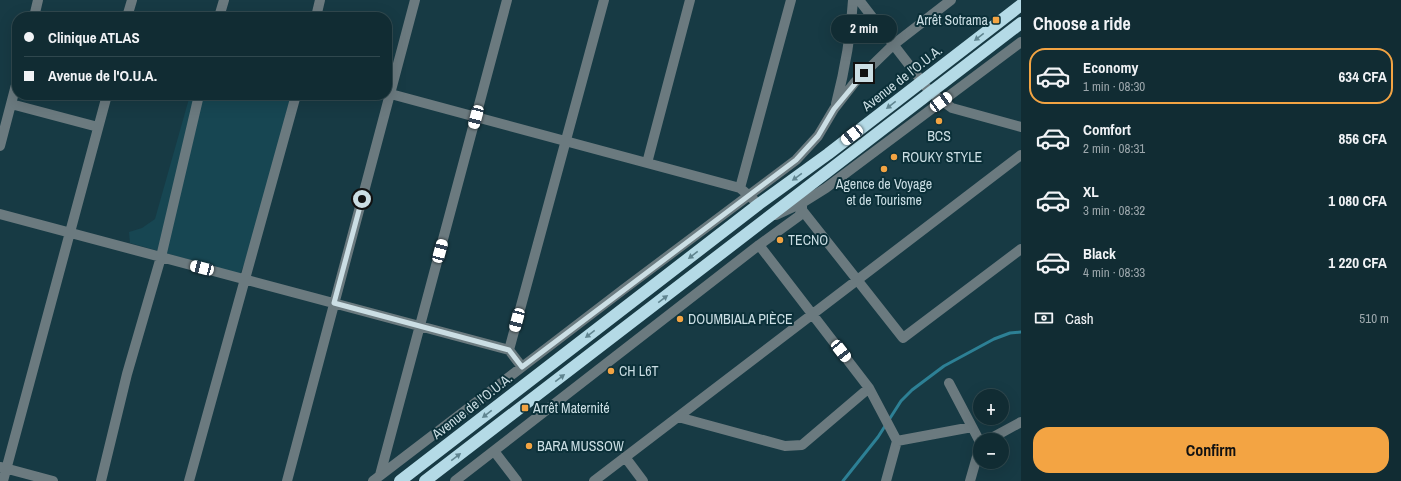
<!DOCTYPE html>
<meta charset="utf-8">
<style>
:root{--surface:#112c33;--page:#1e383f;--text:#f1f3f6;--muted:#9ca7ac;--line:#30484e;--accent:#f3a443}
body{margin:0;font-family:"Archivo Narrow",sans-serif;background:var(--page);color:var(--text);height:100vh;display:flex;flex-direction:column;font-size:15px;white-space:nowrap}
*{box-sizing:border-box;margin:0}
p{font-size:13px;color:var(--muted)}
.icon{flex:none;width:22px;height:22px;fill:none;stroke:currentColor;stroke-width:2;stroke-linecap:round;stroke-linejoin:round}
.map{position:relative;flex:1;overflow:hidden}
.side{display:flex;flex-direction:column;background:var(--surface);width:380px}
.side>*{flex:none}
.guide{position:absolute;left:12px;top:12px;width:380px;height:88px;border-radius:16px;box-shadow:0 4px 16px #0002,0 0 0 1px var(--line);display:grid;align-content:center;height:88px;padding:0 12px;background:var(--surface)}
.tools{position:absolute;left:973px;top:389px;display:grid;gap:8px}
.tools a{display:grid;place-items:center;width:36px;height:36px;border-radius:50%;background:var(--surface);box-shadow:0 4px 16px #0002,0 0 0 1px var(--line);font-size:20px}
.end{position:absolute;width:18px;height:18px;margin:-9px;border:5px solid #cbdee4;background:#111;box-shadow:0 0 0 2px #111}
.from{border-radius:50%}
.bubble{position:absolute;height:28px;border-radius:14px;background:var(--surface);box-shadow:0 4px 16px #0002,0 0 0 1px var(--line);font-size:13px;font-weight:800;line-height:28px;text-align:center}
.car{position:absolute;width:12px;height:24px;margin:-12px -6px;border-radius:5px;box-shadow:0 0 3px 1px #0007;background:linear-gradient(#fff 24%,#345 0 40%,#fff 0 76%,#345 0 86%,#fff 0)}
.guide b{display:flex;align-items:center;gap:14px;height:38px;font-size:15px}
.guide b+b{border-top:1px solid var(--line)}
.guide i{width:10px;height:10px;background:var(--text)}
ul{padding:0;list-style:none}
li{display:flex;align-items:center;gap:12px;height:56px;margin:0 8px 6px;padding:0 4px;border:2px solid transparent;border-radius:16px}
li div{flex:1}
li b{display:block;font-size:15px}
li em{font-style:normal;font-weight:800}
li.selected{border-color:var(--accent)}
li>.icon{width:36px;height:36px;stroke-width:1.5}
h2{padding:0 12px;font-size:18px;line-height:48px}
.pay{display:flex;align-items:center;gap:10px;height:44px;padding:0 12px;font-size:15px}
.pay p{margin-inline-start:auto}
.button{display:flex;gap:8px;margin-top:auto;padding:8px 12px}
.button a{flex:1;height:46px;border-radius:16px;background:var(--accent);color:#111;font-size:16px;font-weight:800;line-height:46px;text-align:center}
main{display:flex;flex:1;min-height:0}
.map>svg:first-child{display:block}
.built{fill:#174652}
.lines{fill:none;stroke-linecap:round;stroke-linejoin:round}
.stream{stroke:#2d8095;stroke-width:3}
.minor{stroke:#6b7a7f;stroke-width:10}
.highway{stroke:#b4dae6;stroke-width:12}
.oneway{fill:#608590}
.route{stroke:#cbdee4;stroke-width:5}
.poi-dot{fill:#f3a443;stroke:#0b3039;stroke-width:1.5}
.labels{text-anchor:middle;stroke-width:4;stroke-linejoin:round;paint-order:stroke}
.poi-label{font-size:14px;fill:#cbdee4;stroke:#0b3039;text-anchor:start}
.street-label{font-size:14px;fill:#cbdee4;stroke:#0b3039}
</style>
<main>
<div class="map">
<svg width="1021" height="481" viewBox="0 0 1021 481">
<rect width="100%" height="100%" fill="#173a44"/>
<path class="built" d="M190 95H292L248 255 240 274 130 243 129 232 142 228 155 219Z"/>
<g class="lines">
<path class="stream" d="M843 481 878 437 901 401 912 390 944 366 994 339 1010 333 1021 332"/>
<path class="minor" d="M859 0 930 92 952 108 1021 127
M34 17 38 0
M127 17 132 0
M219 17 224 0
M316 17 320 0
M387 93 740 188 754 200
M11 104 98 127
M836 104C845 69 851 36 853 0
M0 146 17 81
M647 163 690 0
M740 188 791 0
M802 210 903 338 1021 249
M0 214 509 350 522 367
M776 215 802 203 826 188 1021 42
M759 245 869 388 897 441 886 481
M509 350 604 0
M949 383 980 442
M678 417 785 446 802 445 869 388
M988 440 1021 422
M897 441 972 427
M494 451 517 481
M625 457 643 481
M1 467 53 481
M380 475 507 0
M3 481 107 95
M101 481 127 374 161 257 199 95
M189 481 296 95
M287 481 415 0
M373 481 624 289 796 160 818 136 834 109 855 82 893 45 951 0
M455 481 759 245 799 216 802 210V203
M594 481 1021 155
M970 481 980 446"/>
<path class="highway" d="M400 481 759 204 828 154 1021 5
M425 481 1021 23"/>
</g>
<defs><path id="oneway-solid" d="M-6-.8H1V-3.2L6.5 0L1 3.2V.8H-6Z"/></defs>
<g class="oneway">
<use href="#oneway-solid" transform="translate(979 37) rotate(142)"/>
<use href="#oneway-solid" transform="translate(891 105) rotate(142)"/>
<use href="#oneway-solid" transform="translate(797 177) rotate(144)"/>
<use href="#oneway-solid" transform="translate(693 255) rotate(142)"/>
<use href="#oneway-solid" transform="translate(663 299) rotate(-37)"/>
<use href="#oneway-solid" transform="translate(590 334) rotate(142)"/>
<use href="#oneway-solid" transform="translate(560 378) rotate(-37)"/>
<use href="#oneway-solid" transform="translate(487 414) rotate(142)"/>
<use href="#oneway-solid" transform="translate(456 457) rotate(-37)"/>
</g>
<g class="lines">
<path class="route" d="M362 199 334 303 509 350 522 367 796 160 818 136 834 109 864 73"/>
</g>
<g class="poi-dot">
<rect x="992" y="16" width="8" height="8" rx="2"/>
<circle cx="939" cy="121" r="4"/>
<circle cx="894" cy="157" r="4"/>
<circle cx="884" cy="169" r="4"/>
<circle cx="780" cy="240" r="4"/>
<circle cx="680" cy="319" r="4"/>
<circle cx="611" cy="371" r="4"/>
<rect x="521" y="404" width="8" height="8" rx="2"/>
<circle cx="529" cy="446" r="4"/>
</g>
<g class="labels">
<g class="poi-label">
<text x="988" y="25" text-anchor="end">Arrêt Sotrama</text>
<text x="939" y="141" text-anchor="middle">BCS</text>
<text x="902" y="162">ROUKY STYLE</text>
<text x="884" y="189" text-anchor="middle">Agence de Voyage<tspan x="884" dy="16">et de Tourisme</tspan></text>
<text x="788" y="245">TECNO</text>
<text x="688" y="324">DOUMBIALA PIÈCE</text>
<text x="619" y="376">CH L6T</text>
<text x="533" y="413">Arrêt Maternité</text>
<text x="537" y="451">BARA MUSSOW</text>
</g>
<g class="street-label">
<text transform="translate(902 78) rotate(-38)" y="5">Avenue de l'O.U.A.</text>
<text transform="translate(472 406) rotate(-38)" y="5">Avenue de l'O.U.A.</text>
</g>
</g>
</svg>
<div class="tools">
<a>+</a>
<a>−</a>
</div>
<i class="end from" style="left:362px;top:199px"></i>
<i class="end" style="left:864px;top:73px"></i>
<div class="bubble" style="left:831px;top:15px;width:66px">2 min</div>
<i class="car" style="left:941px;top:102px;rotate:54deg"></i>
<i class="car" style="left:476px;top:117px;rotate:195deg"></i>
<i class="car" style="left:852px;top:135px;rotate:232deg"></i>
<i class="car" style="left:440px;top:251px;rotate:15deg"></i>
<i class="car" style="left:202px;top:268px;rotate:285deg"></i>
<i class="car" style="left:517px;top:320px;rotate:195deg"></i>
<i class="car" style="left:841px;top:351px;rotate:142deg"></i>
<div class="guide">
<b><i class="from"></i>Clinique ATLAS</b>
<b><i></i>Avenue de l'O.U.A.</b>
</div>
</div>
<section class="side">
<h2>Choose a ride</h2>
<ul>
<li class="selected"><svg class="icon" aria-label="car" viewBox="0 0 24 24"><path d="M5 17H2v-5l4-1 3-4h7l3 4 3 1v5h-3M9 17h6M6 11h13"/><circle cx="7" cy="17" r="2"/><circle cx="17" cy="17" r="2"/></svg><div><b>Economy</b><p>1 min · 08:30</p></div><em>634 CFA</em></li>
<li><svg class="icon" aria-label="car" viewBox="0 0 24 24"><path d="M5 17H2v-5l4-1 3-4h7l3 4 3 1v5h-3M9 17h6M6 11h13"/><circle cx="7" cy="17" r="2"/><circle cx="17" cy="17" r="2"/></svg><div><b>Comfort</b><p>2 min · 08:31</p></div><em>856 CFA</em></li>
<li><svg class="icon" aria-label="car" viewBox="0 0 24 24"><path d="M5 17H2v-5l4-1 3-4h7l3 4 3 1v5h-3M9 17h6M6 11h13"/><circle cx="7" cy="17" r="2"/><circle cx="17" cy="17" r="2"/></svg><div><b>XL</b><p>3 min · 08:32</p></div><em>1 080 CFA</em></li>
<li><svg class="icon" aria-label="car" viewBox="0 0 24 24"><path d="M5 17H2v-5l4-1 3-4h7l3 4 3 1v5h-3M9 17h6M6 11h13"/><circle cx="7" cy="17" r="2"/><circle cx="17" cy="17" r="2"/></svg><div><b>Black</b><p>4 min · 08:33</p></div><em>1 220 CFA</em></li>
</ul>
<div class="pay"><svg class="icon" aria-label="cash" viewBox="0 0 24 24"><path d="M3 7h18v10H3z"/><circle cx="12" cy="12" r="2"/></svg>Cash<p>510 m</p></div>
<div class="button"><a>Confirm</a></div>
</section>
</main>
